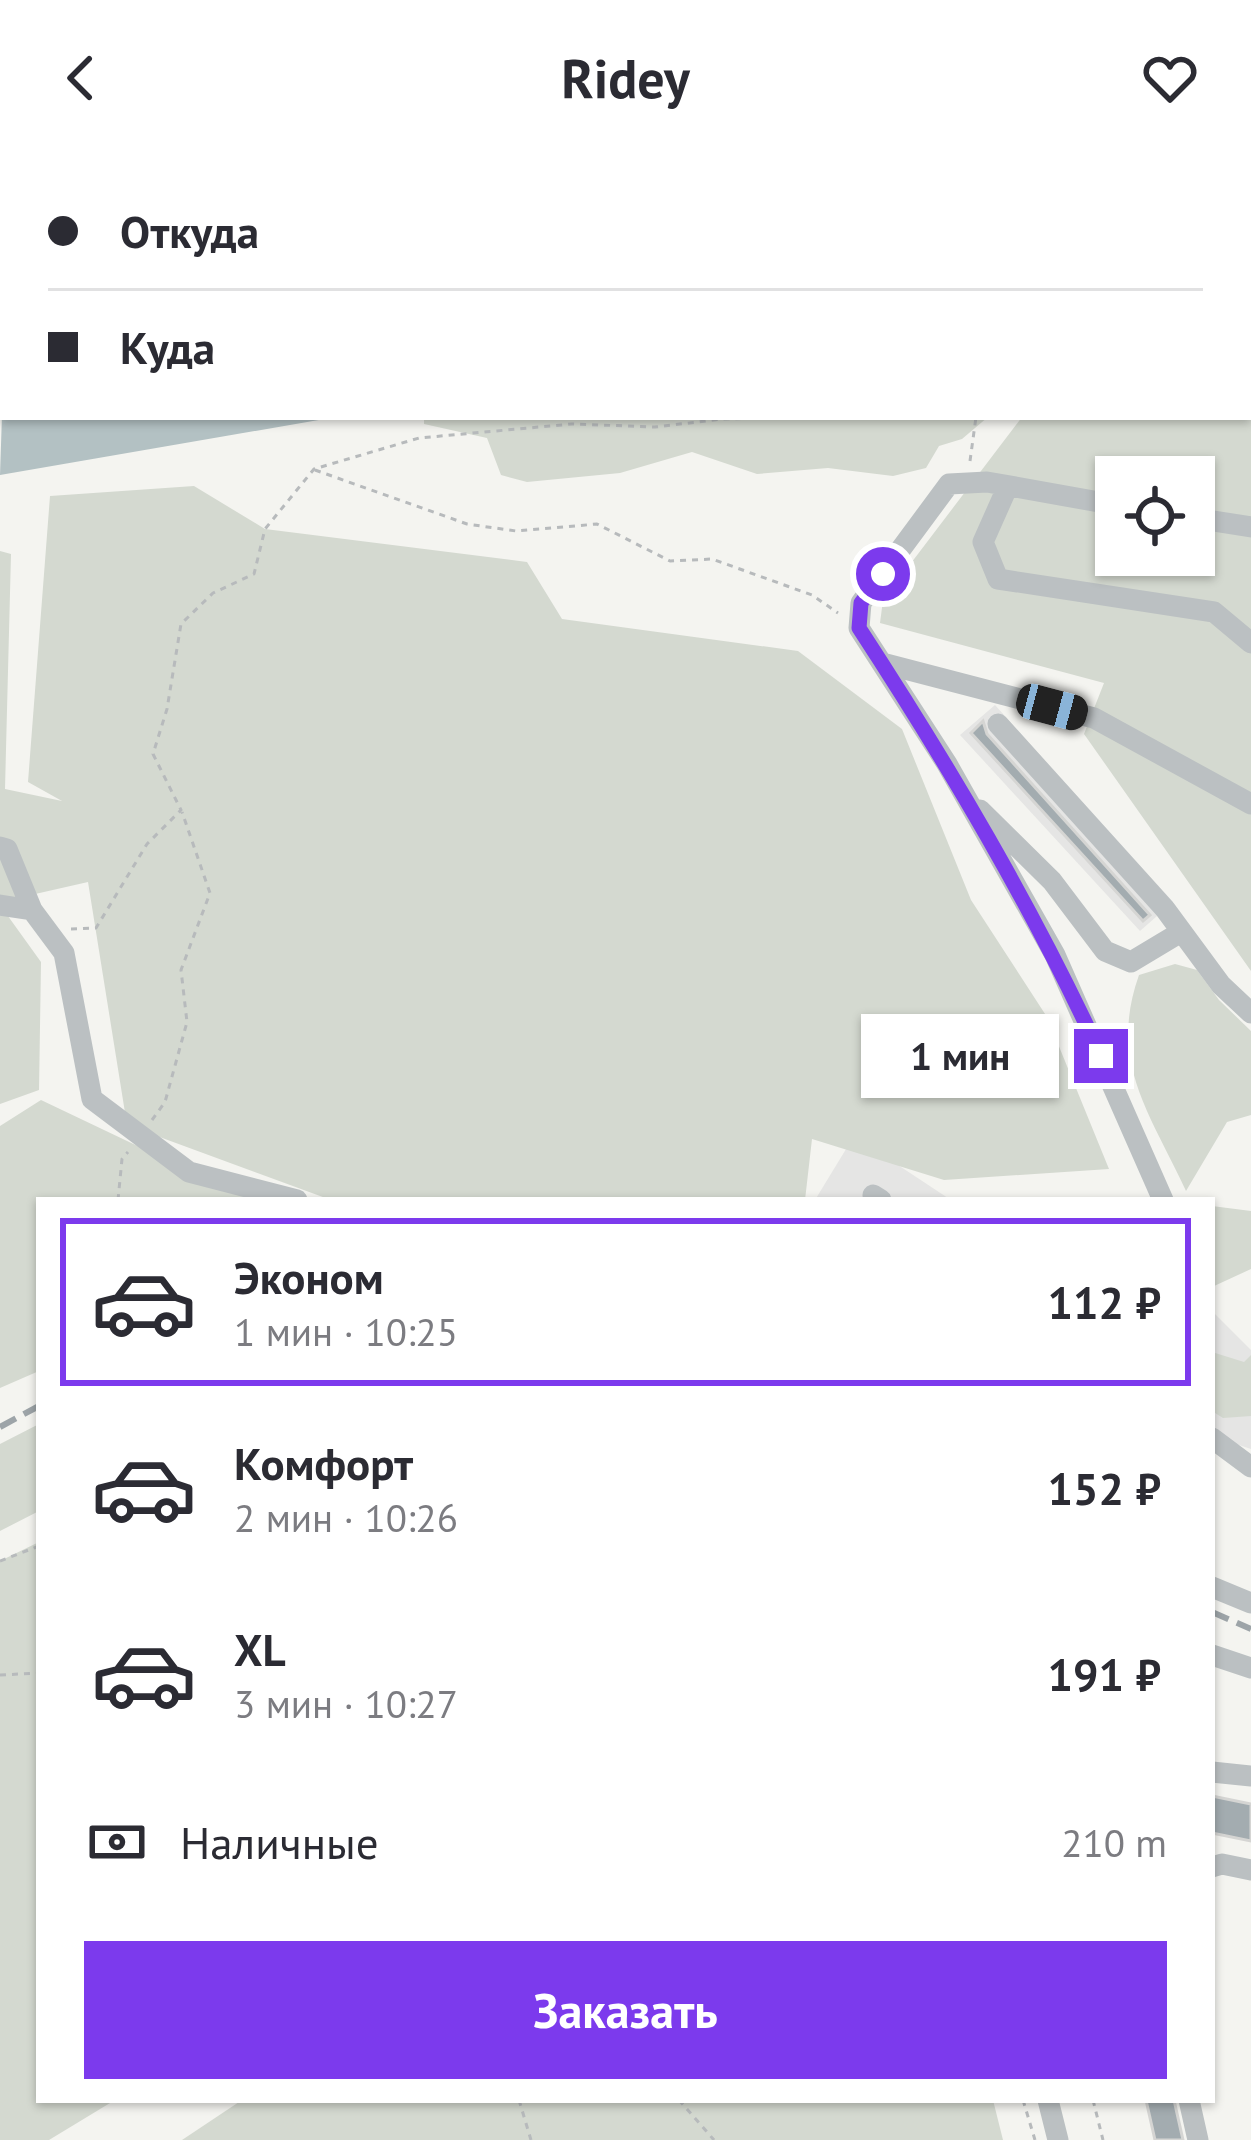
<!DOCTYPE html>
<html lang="ru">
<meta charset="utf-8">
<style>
:root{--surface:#fff;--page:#f7f7f7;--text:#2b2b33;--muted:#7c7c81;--line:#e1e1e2;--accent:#7c3aed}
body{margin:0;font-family:"PT Sans",sans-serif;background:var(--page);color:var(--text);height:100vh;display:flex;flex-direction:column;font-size:45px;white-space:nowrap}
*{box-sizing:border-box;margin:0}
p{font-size:39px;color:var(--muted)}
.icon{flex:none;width:66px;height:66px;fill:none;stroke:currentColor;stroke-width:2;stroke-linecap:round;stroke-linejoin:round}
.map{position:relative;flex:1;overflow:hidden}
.drawer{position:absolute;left:36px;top:1041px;width:1179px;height:906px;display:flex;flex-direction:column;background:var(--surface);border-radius:0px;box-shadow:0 3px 9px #0004}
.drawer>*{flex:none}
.top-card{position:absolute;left:0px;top:0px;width:1251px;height:264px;box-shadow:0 3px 9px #0004;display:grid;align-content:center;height:264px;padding:0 48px;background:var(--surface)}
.buttons{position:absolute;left:1095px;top:300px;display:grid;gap:24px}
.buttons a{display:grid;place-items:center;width:120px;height:120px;border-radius:0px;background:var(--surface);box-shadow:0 3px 9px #0004;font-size:60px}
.end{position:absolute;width:54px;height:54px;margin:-27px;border:15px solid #7c3aed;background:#fff;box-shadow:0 0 0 6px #fff}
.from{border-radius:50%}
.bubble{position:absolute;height:84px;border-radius:0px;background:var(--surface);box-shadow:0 3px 9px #0004;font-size:39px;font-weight:700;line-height:84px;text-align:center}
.car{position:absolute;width:36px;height:72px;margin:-36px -18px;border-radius:15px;box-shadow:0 0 9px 3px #0007;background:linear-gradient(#222 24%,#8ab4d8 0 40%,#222 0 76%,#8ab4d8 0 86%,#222 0)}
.top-card b{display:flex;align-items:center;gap:42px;height:114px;font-size:45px}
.top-card b+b{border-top:3px solid var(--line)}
.top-card i{width:30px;height:30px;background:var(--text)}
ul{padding:21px 0 0;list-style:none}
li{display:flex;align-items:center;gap:36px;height:168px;margin:0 24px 18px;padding:0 24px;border:6px solid transparent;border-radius:0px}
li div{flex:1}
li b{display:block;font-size:45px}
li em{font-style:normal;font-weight:700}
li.active{border-color:var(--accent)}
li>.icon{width:108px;height:108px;stroke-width:1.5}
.pay{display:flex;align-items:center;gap:30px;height:132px;padding:0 48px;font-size:45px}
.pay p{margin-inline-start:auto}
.button{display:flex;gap:24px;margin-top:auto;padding:24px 48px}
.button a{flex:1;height:138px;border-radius:0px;background:var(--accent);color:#fff;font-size:48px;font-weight:700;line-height:138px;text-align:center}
header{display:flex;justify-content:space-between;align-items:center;height:156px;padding:0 48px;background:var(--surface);font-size:54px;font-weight:700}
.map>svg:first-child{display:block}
.built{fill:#e5e5e4}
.green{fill:#d4d9d0;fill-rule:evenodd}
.water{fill:#b3c1c3}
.building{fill:#a3acb0;stroke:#d5d5d3;stroke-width:3}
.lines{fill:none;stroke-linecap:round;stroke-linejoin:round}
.path{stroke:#b7babc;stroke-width:3;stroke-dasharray:6 6;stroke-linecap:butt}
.minor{stroke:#bbc0c2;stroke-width:21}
.rail{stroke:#9da4a8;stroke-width:6;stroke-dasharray:18 9;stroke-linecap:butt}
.route{stroke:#7c3aed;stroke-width:15}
</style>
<header><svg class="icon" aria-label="back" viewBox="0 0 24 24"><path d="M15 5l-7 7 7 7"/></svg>Ridey<svg class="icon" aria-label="heart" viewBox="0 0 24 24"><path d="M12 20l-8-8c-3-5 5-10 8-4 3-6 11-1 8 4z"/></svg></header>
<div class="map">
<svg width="1251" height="1984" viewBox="0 0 1251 1984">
<rect width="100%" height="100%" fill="#f4f4f0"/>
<path class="built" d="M995 549 1173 746 1140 775 960 579Z
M854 980 951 1044H815Z
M1212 1155 1251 1194V1293L1212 1280Z"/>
<path class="green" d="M0 0H1251V68L1248 3H3L0 199Z
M1251 217V815L1084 578 1104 527 880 467 883 444 1022 261H1248ZM1116 321H1194V399H1116Z
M424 261H988L962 283 939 290 926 312 893 320 828 312 757 318 692 296 620 317 527 326 501 319 487 282 424 268Z
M194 330 265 373 527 406 562 463 798 495 902 573 971 744 1047 861 1109 1013 944 1024 812 983 805 1044H331L127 969 88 726 0 746V395L11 398 5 633 62 645 28 626 50 340Z
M0 749 41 806 39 934 0 948Z
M1175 808 1197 814 1219 844 1251 875V959L1227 966 1186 1035C1150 957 1108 906 1139 819Z
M41 944 251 1044H39V1215L0 1232V970Z
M1212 1050 1251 1055V1113L1212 1131Z
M1212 1196 1244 1206 1251 1199V1260L1223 1262 1212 1255Z
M39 1268V1355L0 1375V1288Z
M39 1386V1944H115L49 1984H0V1405Z
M242 1944H993L1003 1984H182Z"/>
<path class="water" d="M3 229V261H336L0 319Z"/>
<path class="building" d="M983 565 987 578 1150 759 1143 765 971 577Z
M1212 1640 1251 1648V1685L1212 1677Z
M1146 1944H1174L1183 1984H1155Z"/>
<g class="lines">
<path class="path" d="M961 0 964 3
M970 305 976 261
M315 314 467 368 516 375 597 368 670 405 712 403 812 439 838 457
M71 773 96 772 147 688 181 654 153 598 167 553 181 468 213 437 254 418 265 373 314 313 419 282 572 268 655 271 723 263 800 261
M152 964 165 946 187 866 181 814 210 737 182 656
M118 1044 122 1003 128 996
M0 1405 39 1390
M0 1519 39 1517
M519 1944 531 1984
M679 1944 714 1984
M1023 1944 1035 1984
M1093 1944 1103 1984"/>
<path class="minor" d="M1007 332 983 386 998 423 1214 456 1251 487
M1116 349 987 326 949 328 861 447 859 472 947 608 1055 799 1163 1044
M1194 362 1251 371
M882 507 1094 562 1251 648
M998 568 1165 753 1221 829 1251 857
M980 654 1052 725 1105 795 1131 806 1181 776
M0 691 7 693 32 754 64 797 92 943 189 1016 297 1044
M0 749 32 754
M873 1039 881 1044
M1212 1282 1251 1311
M1212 1431 1251 1447
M1212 1499 1251 1512
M1212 1616 1251 1620
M1212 1711 1222 1708 1251 1714
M1048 1944 1058 1984
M1189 1944 1198 1984"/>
<path class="rail" d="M0 1271 39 1250
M1212 1456 1251 1473"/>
</g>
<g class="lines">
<path class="route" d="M883 418 861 447 859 472C949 610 1032 750 1101 900"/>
</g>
</svg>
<div class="buttons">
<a><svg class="icon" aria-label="locate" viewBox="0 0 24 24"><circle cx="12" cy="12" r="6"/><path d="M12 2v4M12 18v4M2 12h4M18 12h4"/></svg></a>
</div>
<i class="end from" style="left:883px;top:418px"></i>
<i class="end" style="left:1101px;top:900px"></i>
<div class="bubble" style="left:861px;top:858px;width:198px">1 мин</div>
<i class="car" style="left:1052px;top:551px;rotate:105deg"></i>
<div class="top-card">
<b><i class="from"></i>Откуда</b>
<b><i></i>Куда</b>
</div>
<section class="drawer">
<ul>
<li class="active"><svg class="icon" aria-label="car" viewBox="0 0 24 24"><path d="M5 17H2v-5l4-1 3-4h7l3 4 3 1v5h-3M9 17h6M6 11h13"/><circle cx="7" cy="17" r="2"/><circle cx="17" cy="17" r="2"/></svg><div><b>Эконом</b><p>1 мин · 10:25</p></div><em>112 ₽</em></li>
<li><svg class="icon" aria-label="car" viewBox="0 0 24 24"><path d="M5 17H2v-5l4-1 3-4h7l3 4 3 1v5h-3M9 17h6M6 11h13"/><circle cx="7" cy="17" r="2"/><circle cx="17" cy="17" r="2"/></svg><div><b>Комфорт</b><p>2 мин · 10:26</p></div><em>152 ₽</em></li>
<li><svg class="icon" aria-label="car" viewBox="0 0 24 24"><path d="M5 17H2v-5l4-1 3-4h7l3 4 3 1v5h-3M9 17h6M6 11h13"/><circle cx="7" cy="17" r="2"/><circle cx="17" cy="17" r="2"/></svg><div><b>XL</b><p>3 мин · 10:27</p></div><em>191 ₽</em></li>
</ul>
<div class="pay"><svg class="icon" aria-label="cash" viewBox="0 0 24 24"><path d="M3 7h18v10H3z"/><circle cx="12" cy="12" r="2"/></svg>Наличные<p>210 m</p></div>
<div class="button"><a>Заказать</a></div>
</section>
</div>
